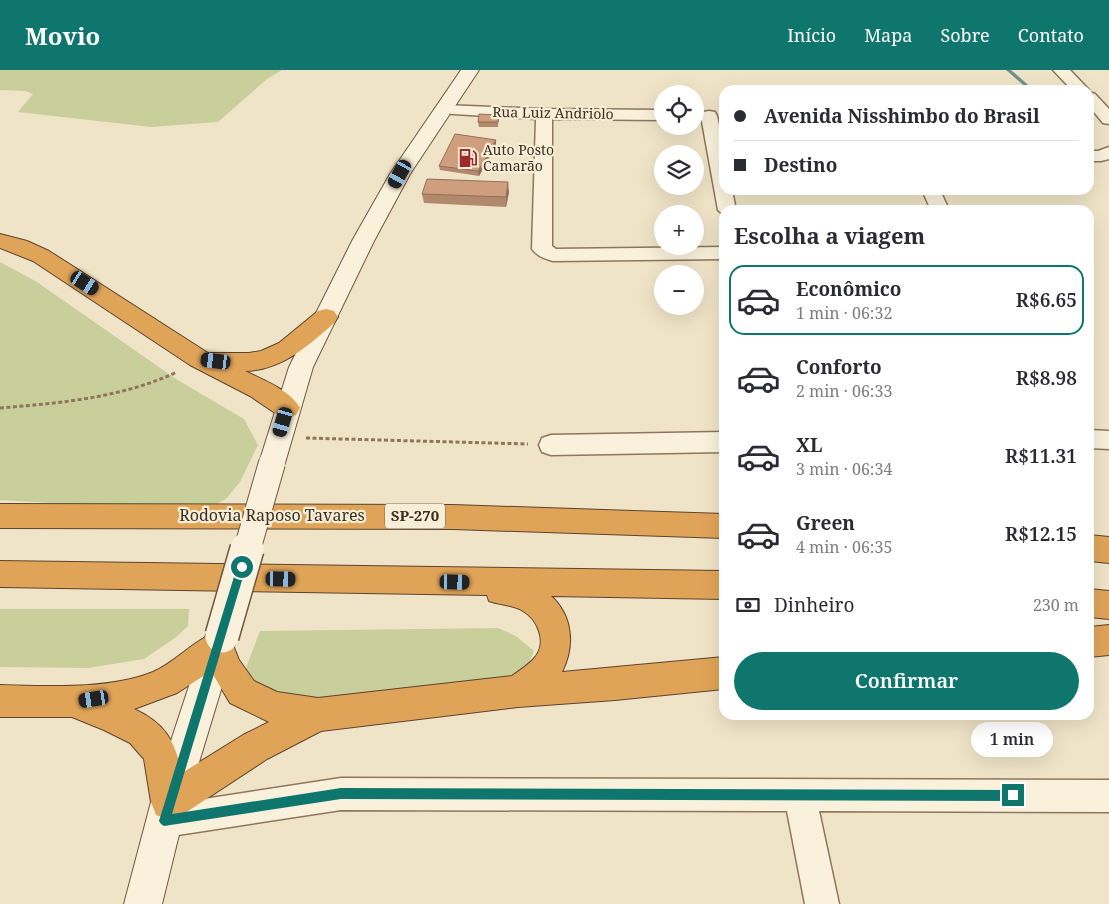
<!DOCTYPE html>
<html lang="pt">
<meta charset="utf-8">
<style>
:root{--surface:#fff;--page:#f2f2f3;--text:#2b2b33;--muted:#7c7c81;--line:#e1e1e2;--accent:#0f766e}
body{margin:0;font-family:"Noto Serif",serif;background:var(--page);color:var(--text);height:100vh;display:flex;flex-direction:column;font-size:19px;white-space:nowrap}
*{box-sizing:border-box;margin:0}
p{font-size:16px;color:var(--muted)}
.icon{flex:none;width:28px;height:28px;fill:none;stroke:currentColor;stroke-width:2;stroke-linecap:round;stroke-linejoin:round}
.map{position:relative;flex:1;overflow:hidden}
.panel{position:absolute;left:719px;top:135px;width:375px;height:515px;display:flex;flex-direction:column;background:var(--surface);border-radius:15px;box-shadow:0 5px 20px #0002}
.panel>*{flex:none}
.banner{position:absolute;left:719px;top:15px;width:375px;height:110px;border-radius:15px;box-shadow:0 5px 20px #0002;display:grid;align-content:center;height:110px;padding:0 15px;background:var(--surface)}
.buttons{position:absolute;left:654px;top:15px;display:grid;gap:10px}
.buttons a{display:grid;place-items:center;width:50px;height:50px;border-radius:50%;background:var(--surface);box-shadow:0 5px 20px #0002;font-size:25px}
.end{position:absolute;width:22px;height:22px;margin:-11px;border:6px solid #0f766e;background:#fff;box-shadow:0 0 0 2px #fff}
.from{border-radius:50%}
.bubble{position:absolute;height:35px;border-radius:18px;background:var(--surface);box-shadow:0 5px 20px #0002;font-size:16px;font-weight:600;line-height:35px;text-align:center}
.car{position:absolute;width:15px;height:30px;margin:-15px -8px;border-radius:6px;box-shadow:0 0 4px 1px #0007;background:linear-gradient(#222 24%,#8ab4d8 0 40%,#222 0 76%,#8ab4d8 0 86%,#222 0)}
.banner b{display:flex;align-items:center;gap:18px;height:48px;font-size:19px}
.banner b+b{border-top:1px solid var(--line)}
.banner i{width:12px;height:12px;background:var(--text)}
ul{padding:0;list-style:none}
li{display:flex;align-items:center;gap:15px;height:70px;margin:0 10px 8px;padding:0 5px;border:2px solid transparent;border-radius:15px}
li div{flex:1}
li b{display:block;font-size:19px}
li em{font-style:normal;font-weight:600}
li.current{border-color:var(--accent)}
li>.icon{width:45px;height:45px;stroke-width:1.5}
h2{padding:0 15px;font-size:22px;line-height:60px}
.pay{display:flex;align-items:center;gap:12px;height:55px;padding:0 15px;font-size:19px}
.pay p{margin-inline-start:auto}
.primary-button{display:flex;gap:10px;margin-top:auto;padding:10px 15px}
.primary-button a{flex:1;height:58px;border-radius:30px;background:var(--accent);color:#fff;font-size:20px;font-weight:600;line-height:58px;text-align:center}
header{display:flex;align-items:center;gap:30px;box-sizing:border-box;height:70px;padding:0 25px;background:var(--accent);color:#fff}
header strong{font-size:24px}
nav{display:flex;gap:28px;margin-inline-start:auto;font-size:18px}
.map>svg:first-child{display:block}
.green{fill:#c9cf9b}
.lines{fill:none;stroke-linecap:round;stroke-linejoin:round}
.stream{fill:#6f938a;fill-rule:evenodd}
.minor-casing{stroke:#8d765c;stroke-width:3}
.secondary-casing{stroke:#6f573f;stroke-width:2}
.motorway-casing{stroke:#5b4430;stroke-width:2}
.path{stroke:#8d765c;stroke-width:3;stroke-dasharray:4 2.5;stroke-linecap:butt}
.minor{fill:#faf1dc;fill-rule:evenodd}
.secondary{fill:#faf1dc;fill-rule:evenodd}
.motorway{fill:#e0a458;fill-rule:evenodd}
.secondary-bridge-far1-casing{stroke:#6f573f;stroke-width:28;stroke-linecap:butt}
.secondary-bridge-casing{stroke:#6f573f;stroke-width:36;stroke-linecap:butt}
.secondary-bridge-far1{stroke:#faf1dc;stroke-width:26}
.secondary-bridge{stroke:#faf1dc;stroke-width:33}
.wall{fill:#b2896c}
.shaded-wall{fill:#916f58}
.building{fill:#cf9f7d;stroke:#916f58}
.route{fill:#0f766e}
.labels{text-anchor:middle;stroke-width:4.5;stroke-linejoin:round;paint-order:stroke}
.far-street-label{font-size:14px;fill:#3d2e20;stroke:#f7eed8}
.far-poi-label{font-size:14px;fill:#3d2e20;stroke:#f7eed8;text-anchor:start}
.shield{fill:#f7eed8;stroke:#756857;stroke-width:1}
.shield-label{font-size:15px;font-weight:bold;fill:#3d2e20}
.street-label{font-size:16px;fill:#3d2e20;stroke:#f7eed8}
</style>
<header>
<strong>Movio</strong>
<nav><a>Início</a><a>Mapa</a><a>Sobre</a><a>Contato</a></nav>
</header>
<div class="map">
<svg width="1109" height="834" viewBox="0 0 1109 834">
<rect width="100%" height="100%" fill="#f0e4c8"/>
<path class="green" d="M0 0H282L267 9 218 52 151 57 18 42 33 24 25 21 0 20Z
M0 192 37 212 176 309 244 349 258 375 240 412 226 429 209 438 152 439 0 430Z
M0 539H189L188 556 175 568 144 589 88 598 0 597Z
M498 558 516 566 534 581 527 598 519 609 294 632 247 613 246 598 260 561Z"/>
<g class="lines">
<path class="stream" d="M1006 0H1011L1034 20H1029Z"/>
<g class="minor-casing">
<path id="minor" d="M1053 0H1070L1089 20H1072Z
M1089 22 1095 24 1109 39V54L1103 53 1089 36Z
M444 35 544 39 662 40V50L552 49V176L556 179 724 177V189L553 191C545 189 537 186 532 179L536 49 438 43 436 40 438 37Z
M709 41 715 42 717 46 724 78V120H732L736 140H724V145L718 140 701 46 703 42Z
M1109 77V89L1101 91H1089V81H1098Z
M922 120H940L949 140H931Z
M1089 360 1109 361V379L1089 378Z
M724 362V382L551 385 542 382 539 375 542 368 551 365Z
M341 708 1109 710V742L819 741 839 834H805L787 741 341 740 165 767 153 763 149 751 153 739 165 735Z"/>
</g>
<g class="secondary-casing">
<path id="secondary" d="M461 0H479L410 104 374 171 313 297 285 393 282 401 272 404 262 401 259 393 289 297 352 171 390 104Z
M221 552 232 557 237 567 187 732 162 834H124L151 732 205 567 210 557Z"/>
</g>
<g class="motorway-casing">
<path id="motorway" d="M0 164 27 171 49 181 208 283H249L261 281 279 273 318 241 326 239 334 241 338 247 334 253C308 276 282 300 245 301 263 310 290 320 300 338L296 345 287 348 278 345 250 326 190 295 33 191 0 178Z
M0 434 453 435 724 444V468L453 459 0 458Z
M1089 465 1109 467V493L1089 491Z
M0 491 724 501V529L551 526C573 546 575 576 562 602L724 587V619L615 630 518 637 321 661 267 689 182 745 169 750 156 745 151 732 144 689 130 673 104 660 72 647H0V615C47 616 109 620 153 602 177 591 194 570 218 561L229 565 239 590 254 611 277 622 318 628 512 606C520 600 530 594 536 586 547 571 537 549 523 541 514 535 500 535 489 531L487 525 0 517ZM211 601 230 633 269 652 243 665 182 703C175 671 165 653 134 639L177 623Z
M1089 519 1109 521V549L1089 547Z
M1109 555V585L1089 587V557Z"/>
</g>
<path class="path" d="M0 338C60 333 121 328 177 302
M306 368 528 374"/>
<use href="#minor" class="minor"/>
<use href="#secondary" class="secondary"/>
<use href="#motorway" class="motorway"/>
<g class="secondary-bridge-far1-casing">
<path id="secondary-bridge-far1" d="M247 480 272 393"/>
</g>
<g class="secondary-bridge-casing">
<path id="secondary-bridge" d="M222 566 247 479"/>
</g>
<use href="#secondary-bridge-far1" class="secondary-bridge-far1"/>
<use href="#secondary-bridge" class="secondary-bridge"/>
</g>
<path class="wall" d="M499 45 498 57H479L478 52Z
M496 70V75L479 106 440 100 439 96Z
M509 122 506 137 424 133 422 124Z"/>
<path class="shaded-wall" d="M496 70V75L479 106 478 101Z
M508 112 509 122 506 137V127Z"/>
<path class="building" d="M479 44 499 45 498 52H478Z
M455 64 496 70 478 101 439 96Z
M427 109 508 112 506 127 422 124Z"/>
<path class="route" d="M242 493 246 497 172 744 341 718 1013 720 1016 722 1018 725 1016 729 1013 731 341 729 164 756 161 754 159 751 237 497Z"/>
<defs>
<g id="fuel-bare" transform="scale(1.5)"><path d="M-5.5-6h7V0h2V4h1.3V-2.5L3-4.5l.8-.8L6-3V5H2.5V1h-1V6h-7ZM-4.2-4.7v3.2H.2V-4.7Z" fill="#9e2a2b" stroke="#f7eed8" stroke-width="2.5" paint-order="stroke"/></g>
</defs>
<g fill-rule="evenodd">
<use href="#fuel-bare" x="468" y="88"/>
</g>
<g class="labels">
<g class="far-street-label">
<text transform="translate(553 43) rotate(1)" y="5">Rua Luiz Andriolo</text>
</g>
<g class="far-poi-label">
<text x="483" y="85">Auto Posto<tspan x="483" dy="16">Camarão</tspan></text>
</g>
<rect class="shield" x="385" y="433.5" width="60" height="25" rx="4"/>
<g class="shield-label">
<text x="415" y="451">SP-270</text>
</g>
<g class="street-label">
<text x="272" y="451">Rodovia Raposo Tavares</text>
</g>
</g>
</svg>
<div class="buttons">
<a><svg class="icon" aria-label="locate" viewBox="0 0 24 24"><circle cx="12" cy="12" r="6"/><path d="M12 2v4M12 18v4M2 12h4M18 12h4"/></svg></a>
<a><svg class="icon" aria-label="layers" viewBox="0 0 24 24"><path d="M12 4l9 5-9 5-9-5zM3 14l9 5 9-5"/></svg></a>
<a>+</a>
<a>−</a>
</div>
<i class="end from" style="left:242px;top:497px"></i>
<i class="end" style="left:1013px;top:725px"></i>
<div class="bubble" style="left:971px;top:652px;width:82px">1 min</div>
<i class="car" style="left:400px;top:104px;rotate:209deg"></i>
<i class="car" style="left:85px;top:213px;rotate:123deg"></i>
<i class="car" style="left:216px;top:291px;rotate:277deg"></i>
<i class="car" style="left:283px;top:352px;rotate:196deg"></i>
<i class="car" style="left:281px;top:509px;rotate:91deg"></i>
<i class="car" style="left:455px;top:512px;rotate:91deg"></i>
<i class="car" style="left:94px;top:629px;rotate:261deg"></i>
<div class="banner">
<b><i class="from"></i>Avenida Nisshimbo do Brasil</b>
<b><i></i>Destino</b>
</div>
<section class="panel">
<h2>Escolha a viagem</h2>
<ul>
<li class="current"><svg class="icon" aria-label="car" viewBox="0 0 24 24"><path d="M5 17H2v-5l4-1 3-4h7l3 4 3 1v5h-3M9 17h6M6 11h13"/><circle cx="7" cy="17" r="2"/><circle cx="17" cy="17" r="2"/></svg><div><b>Econômico</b><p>1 min · 06:32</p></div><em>R$6.65</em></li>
<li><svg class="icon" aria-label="car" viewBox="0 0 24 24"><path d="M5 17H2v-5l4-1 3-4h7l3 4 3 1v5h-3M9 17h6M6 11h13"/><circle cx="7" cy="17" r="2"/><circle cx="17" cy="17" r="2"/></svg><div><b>Conforto</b><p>2 min · 06:33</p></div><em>R$8.98</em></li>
<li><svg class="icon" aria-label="car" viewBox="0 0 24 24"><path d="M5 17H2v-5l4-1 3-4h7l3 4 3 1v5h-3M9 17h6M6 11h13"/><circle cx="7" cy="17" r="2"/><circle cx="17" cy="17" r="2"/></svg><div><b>XL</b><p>3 min · 06:34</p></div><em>R$11.31</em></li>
<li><svg class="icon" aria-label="car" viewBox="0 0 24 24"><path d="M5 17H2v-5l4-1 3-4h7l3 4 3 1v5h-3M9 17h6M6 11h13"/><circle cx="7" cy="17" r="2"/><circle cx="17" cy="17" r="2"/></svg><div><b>Green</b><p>4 min · 06:35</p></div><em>R$12.15</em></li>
</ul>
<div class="pay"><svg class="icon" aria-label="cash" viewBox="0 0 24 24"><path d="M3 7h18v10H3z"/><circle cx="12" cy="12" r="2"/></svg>Dinheiro<p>230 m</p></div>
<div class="primary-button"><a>Confirmar</a></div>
</section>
</div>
